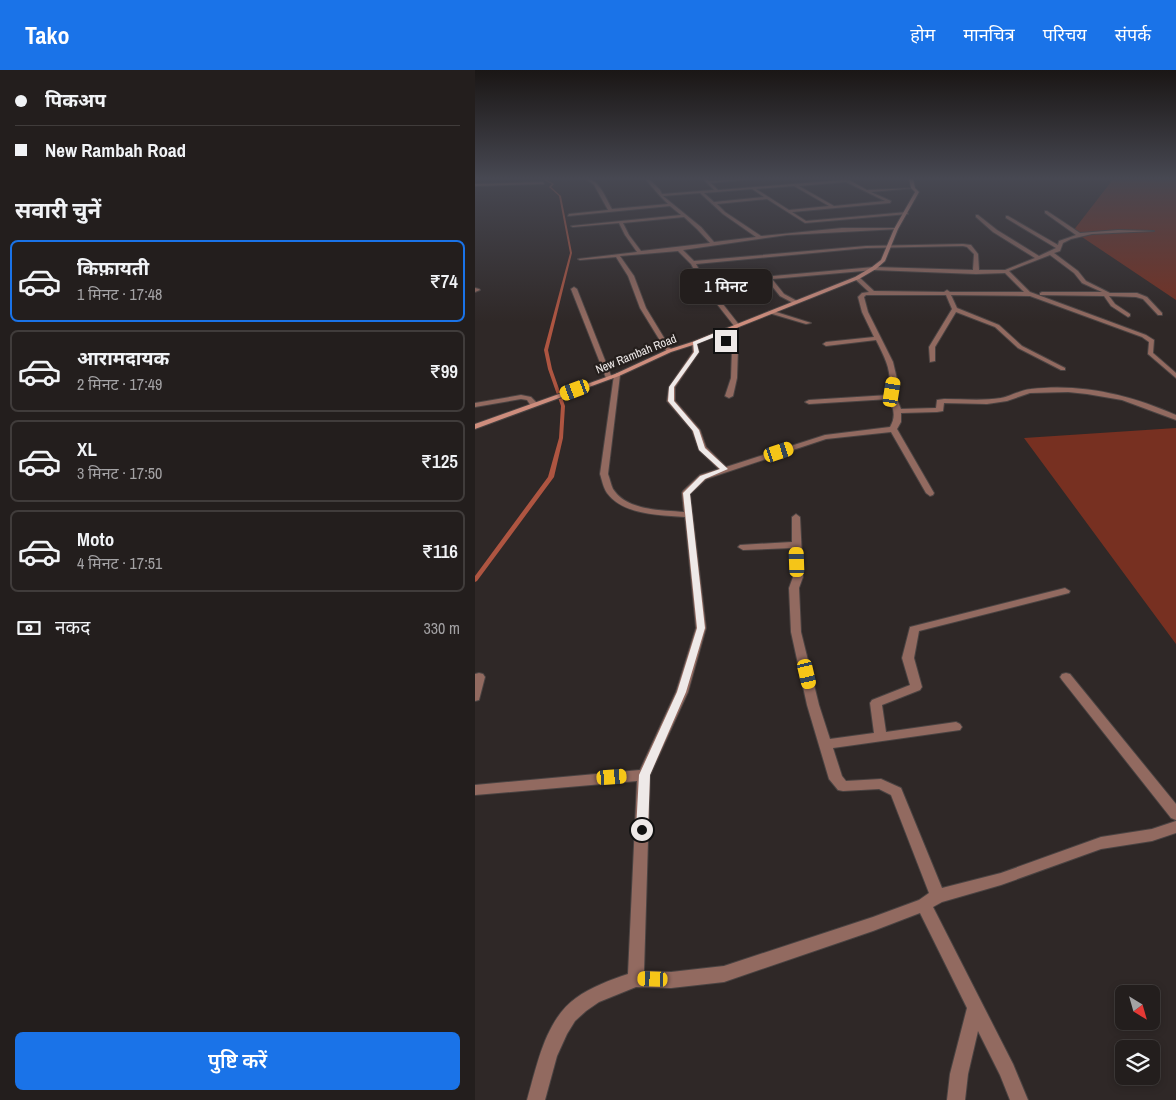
<!DOCTYPE html>
<html lang="hi">
<meta charset="utf-8">
<style>
:root{--surface:#231e1d;--page:#2b2726;--text:#f1f3f6;--muted:#a3a2a4;--line:#403c3b;--accent:#1a73e8}
body{margin:0;font-family:"Archivo Narrow","Noto Sans Devanagari",sans-serif;background:var(--page);color:var(--text);height:100vh;display:flex;flex-direction:column;font-size:19px;white-space:nowrap}
*{box-sizing:border-box;margin:0}
p{font-size:16px;color:var(--muted)}
.icon{flex:none;width:28px;height:28px;fill:none;stroke:currentColor;stroke-width:2;stroke-linecap:round;stroke-linejoin:round}
.map{position:relative;flex:1;overflow:hidden}
.details{display:flex;flex-direction:column;background:var(--surface);width:475px}
.details>*{flex:none}
.top-card{display:grid;align-content:center;height:110px;padding:0 15px;background:var(--surface)}
.needle{width:32px;rotate:143deg}
.fabs{position:absolute;left:640px;top:915px;display:grid;gap:10px}
.fabs a{display:grid;place-items:center;width:45px;height:45px;border-radius:8px;background:var(--surface);box-shadow:0 2px 8px #0003,0 0 0 1px var(--line);font-size:25px}
.end{position:absolute;width:22px;height:22px;margin:-11px;border:6px solid #eee9e8;background:#111;box-shadow:0 0 0 2px #111}
.from{border-radius:50%}
.bubble{position:absolute;height:35px;border-radius:8px;background:var(--surface);box-shadow:0 2px 8px #0003,0 0 0 1px var(--line);font-size:16px;font-weight:600;line-height:35px;text-align:center}
.car{position:absolute;width:15px;height:30px;margin:-15px -8px;border-radius:6px;box-shadow:0 0 4px 1px #0007;background:linear-gradient(#f5c518 24%,#345 0 40%,#f5c518 0 76%,#345 0 86%,#f5c518 0)}
.top-card b{display:flex;align-items:center;gap:18px;height:48px;font-size:19px}
.top-card b+b{border-top:1px solid var(--line)}
.top-card i{width:12px;height:12px;background:var(--text)}
ul{padding:0;list-style:none}
li{display:flex;align-items:center;gap:15px;height:82px;margin:0 10px 8px;padding:0 5px;border:2px solid var(--line);border-radius:8px}
li div{flex:1}
li b{display:block;font-size:19px}
li em{font-style:normal;font-weight:600}
li.selected{border-color:var(--accent)}
li>.icon{width:45px;height:45px;stroke-width:1.5}
h2{padding:0 15px;font-size:22px;line-height:60px}
.pay{display:flex;align-items:center;gap:12px;height:55px;padding:0 15px;font-size:19px}
.pay p{margin-inline-start:auto}
.cta{display:flex;gap:10px;margin-top:auto;padding:10px 15px}
.cta a{flex:1;height:58px;border-radius:8px;background:var(--accent);color:#fff;font-size:20px;font-weight:600;line-height:58px;text-align:center}
header{display:flex;align-items:center;gap:30px;box-sizing:border-box;height:70px;padding:0 25px;background:var(--accent);color:#fff}
header strong{font-size:24px}
nav{display:flex;gap:28px;margin-inline-start:auto;font-size:18px}
main{display:flex;flex:1;min-height:0}
.map>svg:first-child{display:block}
.green{fill:#773021}
.lines{fill:none;stroke-linecap:round;stroke-linejoin:round}
.stream{fill:#ae5541;fill-rule:evenodd}
.street-casing{stroke:#4a4342;stroke-width:2}
.secondary-casing{stroke:#4a4342;stroke-width:2}
.street{fill:#926a60;fill-rule:evenodd}
.secondary{fill:#ce8d7d;fill-rule:evenodd}
.route{fill:#eee9e8}
.labels{text-anchor:middle;stroke-width:4.5;stroke-linejoin:round;paint-order:stroke}
.far-street-label{font-size:12px;fill:#eee9e8;stroke:#251f1d}
</style>
<header>
<strong>Tako</strong>
<nav><a>होम</a><a>मानचित्र</a><a>परिचय</a><a>संपर्क</a></nav>
</header>
<main>
<section class="details">
<div class="top-card">
<b><i class="from"></i>पिकअप</b>
<b><i></i>New Rambah Road</b>
</div>
<h2>सवारी चुनें</h2>
<ul>
<li class="selected"><svg class="icon" aria-label="car" viewBox="0 0 24 24"><path d="M5 17H2v-5l4-1 3-4h7l3 4 3 1v5h-3M9 17h6M6 11h13"/><circle cx="7" cy="17" r="2"/><circle cx="17" cy="17" r="2"/></svg><div><b>किफ़ायती</b><p>1 मिनट · 17:48</p></div><em>₹74</em></li>
<li><svg class="icon" aria-label="car" viewBox="0 0 24 24"><path d="M5 17H2v-5l4-1 3-4h7l3 4 3 1v5h-3M9 17h6M6 11h13"/><circle cx="7" cy="17" r="2"/><circle cx="17" cy="17" r="2"/></svg><div><b>आरामदायक</b><p>2 मिनट · 17:49</p></div><em>₹99</em></li>
<li><svg class="icon" aria-label="car" viewBox="0 0 24 24"><path d="M5 17H2v-5l4-1 3-4h7l3 4 3 1v5h-3M9 17h6M6 11h13"/><circle cx="7" cy="17" r="2"/><circle cx="17" cy="17" r="2"/></svg><div><b>XL</b><p>3 मिनट · 17:50</p></div><em>₹125</em></li>
<li><svg class="icon" aria-label="car" viewBox="0 0 24 24"><path d="M5 17H2v-5l4-1 3-4h7l3 4 3 1v5h-3M9 17h6M6 11h13"/><circle cx="7" cy="17" r="2"/><circle cx="17" cy="17" r="2"/></svg><div><b>Moto</b><p>4 मिनट · 17:51</p></div><em>₹116</em></li>
</ul>
<div class="pay"><svg class="icon" aria-label="cash" viewBox="0 0 24 24"><path d="M3 7h18v10H3z"/><circle cx="12" cy="12" r="2"/></svg>नकद<p>330 m</p></div>
<div class="cta"><a>पुष्टि करें</a></div>
</section>
<div class="map">
<svg width="701" height="1030" viewBox="0 0 701 1030">
<rect width="100%" height="100%" fill="#2f2827"/>
<path class="green" d="M639 108H701V230L598 161Z
M701 358V574L549 368Z"/>
<g class="lines">
<path class="stream" d="M71 108H73L71 110 79 114 76 117 86 126 97 183 73 280 77 299 90 336 88 368 79 407 2 511 0 512V506L73 407 84 368 86 336 73 299 69 280 95 183 84 126 74 117 77 114 69 110Z"/>
<g class="street-casing">
<path id="street" d="M110 108C124 108 131 129 137 139L193 134C184 126 178 117 169 108H173L185 120 187 124 239 120 227 108H231L234 111 285 108 236 113 243 120 367 110 366 108 374 110 392 120 440 118 396 122 416 131 415 133 317 142 331 151 432 142 433 144 330 153 292 129 242 134 250 142 286 166 367 158H421L423 159 312 165 208 180 219 191 391 176 488 174 496 175 503 184 504 200H530L560 188 518 162 501 147V145H503L522 160 564 186 581 178 531 148V146H533L583 175 584 171 601 165 570 143V141H572L605 163 643 160 679 161 617 164 596 169 588 173 585 181 579 183 603 201 611 211 635 223H662L672 227 687 243V245H683L668 229 661 227 634 226 640 234 655 244V246L653 247 636 236 629 226 565 225V223L567 222H627L607 213 599 203 575 185 534 201 555 222 671 265 679 270 678 283 701 303V308L673 284 674 272 667 267 555 226 476 225 482 238 524 255 547 276 590 298V300H586L543 278 520 257 481 242 460 277V291L455 292 454 277 477 239 471 225H391L389 227 393 242 418 292 422 309 421 327 426 339 461 338 462 330 469 329C488 329 507 331 526 328 536 326 545 320 556 319 606 313 656 325 701 345V350L647 330 612 324 593 322 555 323 532 331 512 334 469 333 468 341 462 342 426 343V352L422 359 459 423 458 425 455 426 451 423 416 362 351 369 231 409 215 424 231 558 213 622 175 705 169 901 196 902 249 896 398 847 444 830 454 823 416 725 404 719 368 721 363 720 354 709 332 635 316 562 314 518 318 507 317 478 268 480 263 477 265 475 317 472V447L321 444 325 447 328 507 324 518 326 562 344 635 355 669 399 663 395 633 397 630 435 615 427 588 435 557 590 518 595 521 594 523 444 561 439 588 447 617 445 620 407 635 411 662 481 652 485 654 487 657 485 660 358 678 367 706 371 711 406 709 426 718 467 818 526 803 626 767 677 759 701 751V763L677 771 626 779 526 815 467 832 458 837 538 994 553 1030H535L525 1005 503 961 493 1004 490 1030H472L475 1004 492 938 445 843 398 861 249 912 196 918 161 917 124 932 111 941 100 951 92 964 82 986 70 1030H52C62 996 70 950 101 928 116 917 135 910 153 904L162 711 0 725V715L165 700 201 622 221 558 210 447C185 445 148 445 132 423 128 417 127 410 125 404L139 305 142 303 145 305 133 404C135 409 136 415 138 419 152 441 187 440 209 442L207 423 208 421 225 405 244 399 224 380 217 360 192 331 194 317 218 282 217 272H221L224 282 200 317V331L225 360 231 377 251 397 350 365 415 357C421 347 419 339 414 329L334 334 330 332 334 330 414 325C417 301 412 292 401 270L351 276 348 274 351 272 399 267 387 242 383 227 387 223 394 222 380 209V207H384L399 221 469 222 472 220 475 222H549L530 203 501 204 399 200 297 209 309 224 322 231 323 232 320 234 305 226 292 210 233 215 265 256 262 258 260 257 227 215 216 194 203 181 145 186 159 206 171 238 197 281 192 282 165 238 153 206 141 187 105 190 103 189 162 182 150 165 144 153 98 157 96 156 206 145 195 136 93 146 94 144 133 140 119 115ZM371 112 410 131 359 136 324 116ZM319 116 354 136 314 140 281 119ZM277 119 289 127 239 132 229 123ZM225 123 248 144 281 167 239 172 226 157 188 126ZM209 147 222 159 235 173 166 181 154 165 148 153ZM488 176 492 177 499 184 498 200 399 197 231 212 221 194 391 178Z
M68 112 69 114 0 116V114Z
M99 217 102 219 137 308 136 309 131 308 96 219Z
M0 218 4 219 5 220 0 222Z
M294 241H298L336 253 331 254 294 243Z
M242 262 263 278 262 308 258 326 254 328 250 326 256 308 257 279 240 265 239 264Z
M46 325 56 327 63 334 56 336 52 330 46 329 0 337V333Z
M4 603 8 604 10 607 4 630 0 631V604Z
M591 603 595 604 701 734V750L696 748 587 610 585 607 587 604Z"/>
</g>
<g class="secondary-casing">
<path id="secondary" d="M434 108H438L440 118 444 122 423 159 410 191 401 199 384 209 221 274 196 282 144 306 0 359V354L140 304 192 280 217 272 380 207 397 197 406 190 419 159 440 122 436 118Z"/>
</g>
<use href="#street" class="street"/>
<use href="#secondary" class="secondary"/>
</g>
<linearGradient id="sky" x2="0" y2="1"><stop stop-color="#1a1615"/><stop offset="0.43" stop-color="#474852"/><stop offset="1" stop-color="#474852" stop-opacity="0"/></linearGradient>
<rect width="701" height="252" fill="url(#sky)"/>
<path class="route" d="M242 262 253 272 242 266 222 274 224 282 199 317V331L224 360 230 378 253 399 230 409 215 424 230 558 211 622 175 705 173 760 167 765 161 760 164 705 202 622 222 558 208 423 225 406 245 399 224 380 218 361 193 331 194 317 219 282 218 272Z"/>
<g class="labels">
<g class="far-street-label">
<text transform="translate(161 284) rotate(-22)" y="4">New Rambah Road</text>
</g>
</g>
</svg>
<div class="fabs">
<a><svg class="needle" viewBox="-14 -14 28 28"><path d="M0-13l5 13h-10z" fill="#e53935"/><path d="M0 13l5-13h-10z" fill="#a3a2a4"/></svg></a>
<a><svg class="icon" aria-label="layers" viewBox="0 0 24 24"><path d="M12 4l9 5-9 5-9-5zM3 14l9 5 9-5"/></svg></a>
</div>
<i class="end from" style="left:167px;top:760px"></i>
<i class="end" style="left:251px;top:271px"></i>
<div class="bubble" style="left:205px;top:199px;width:92px">1 मिनट</div>
<i class="car" style="left:100px;top:320px;rotate:250deg"></i>
<i class="car" style="left:417px;top:322px;rotate:9deg"></i>
<i class="car" style="left:304px;top:382px;rotate:72deg"></i>
<i class="car" style="left:322px;top:492px;rotate:358deg"></i>
<i class="car" style="left:332px;top:604px;rotate:167deg"></i>
<i class="car" style="left:137px;top:707px;rotate:86deg"></i>
<i class="car" style="left:178px;top:909px;rotate:272deg"></i>
</div>
</main>
